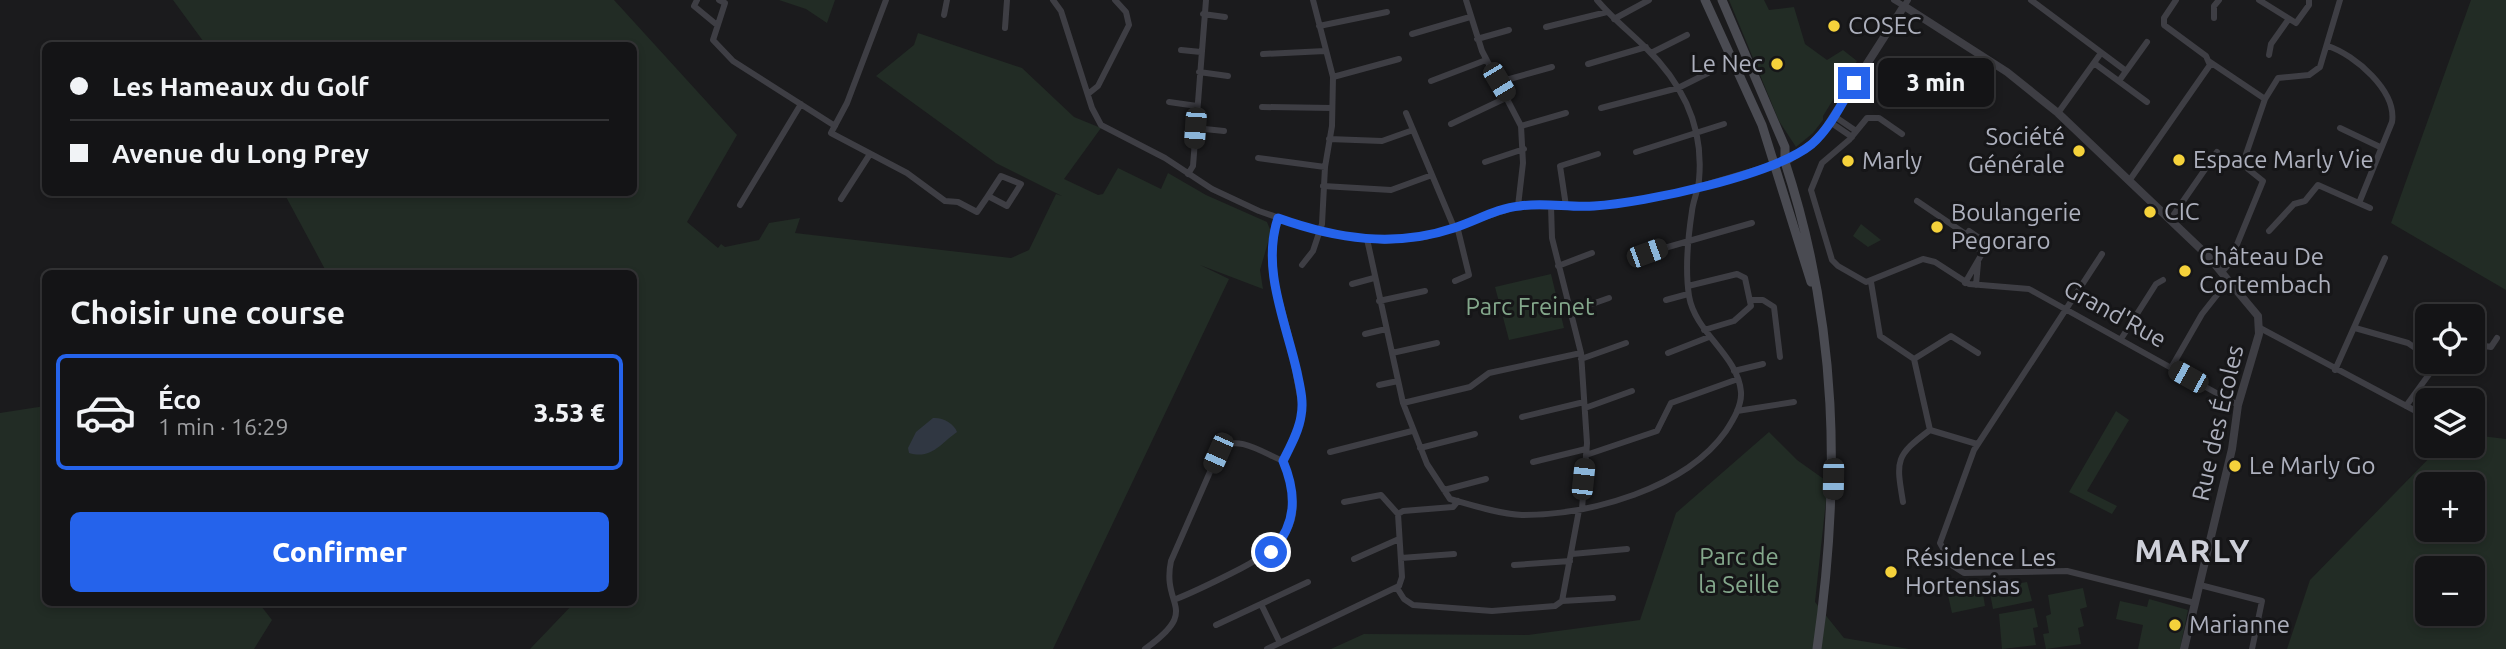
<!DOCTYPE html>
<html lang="fr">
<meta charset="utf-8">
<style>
:root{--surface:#141416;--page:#1d1d1f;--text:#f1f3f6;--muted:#9d9ea1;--line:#333335;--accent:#2563eb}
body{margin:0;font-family:Ubuntu,sans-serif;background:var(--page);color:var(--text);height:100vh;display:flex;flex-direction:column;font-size:26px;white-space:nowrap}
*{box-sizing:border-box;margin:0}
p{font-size:23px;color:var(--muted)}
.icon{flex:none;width:38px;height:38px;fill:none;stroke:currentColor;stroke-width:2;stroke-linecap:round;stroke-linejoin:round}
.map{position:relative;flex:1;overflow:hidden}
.drawer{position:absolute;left:42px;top:270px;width:595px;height:336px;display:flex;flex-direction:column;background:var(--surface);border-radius:10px;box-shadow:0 4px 10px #0003,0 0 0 2px var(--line)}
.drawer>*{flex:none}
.guide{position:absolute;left:42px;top:42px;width:595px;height:154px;border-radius:10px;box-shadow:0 4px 10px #0003,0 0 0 2px var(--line);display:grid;align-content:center;height:154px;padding:0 28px;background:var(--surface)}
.tools{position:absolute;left:2415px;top:304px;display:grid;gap:14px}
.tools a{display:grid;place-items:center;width:70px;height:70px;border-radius:10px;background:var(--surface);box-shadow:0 4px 10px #0003,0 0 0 2px var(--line);font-size:35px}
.end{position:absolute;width:32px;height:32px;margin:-16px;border:9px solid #2563eb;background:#fff;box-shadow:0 0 0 4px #fff}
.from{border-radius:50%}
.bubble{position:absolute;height:49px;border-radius:10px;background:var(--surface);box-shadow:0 4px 10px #0003,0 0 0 2px var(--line);font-size:23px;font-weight:800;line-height:49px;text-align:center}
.car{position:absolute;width:21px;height:42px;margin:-21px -10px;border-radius:9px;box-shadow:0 0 5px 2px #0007;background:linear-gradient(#222 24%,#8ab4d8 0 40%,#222 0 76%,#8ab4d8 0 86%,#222 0)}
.guide b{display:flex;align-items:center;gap:24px;height:66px;font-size:26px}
.guide b+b{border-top:2px solid var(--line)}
.guide i{width:18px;height:18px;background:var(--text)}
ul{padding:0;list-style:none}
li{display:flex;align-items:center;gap:21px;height:116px;margin:0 14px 10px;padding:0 14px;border:4px solid transparent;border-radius:10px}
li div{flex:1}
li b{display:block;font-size:26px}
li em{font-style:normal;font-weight:800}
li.active{border-color:var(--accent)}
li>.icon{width:63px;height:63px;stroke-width:1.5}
h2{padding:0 28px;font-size:32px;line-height:84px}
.cta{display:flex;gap:14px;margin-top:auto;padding:14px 28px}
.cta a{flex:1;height:80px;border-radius:10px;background:var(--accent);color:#fff;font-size:28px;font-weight:800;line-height:80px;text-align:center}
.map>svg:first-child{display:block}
.green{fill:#222c25;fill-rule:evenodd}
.water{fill:#303742}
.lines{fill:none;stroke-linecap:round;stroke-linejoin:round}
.minor{stroke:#3e3e44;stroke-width:6}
.tertiary{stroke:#3e3e44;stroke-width:8}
.secondary{stroke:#4a4b52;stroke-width:9}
.route{stroke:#2563eb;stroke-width:9}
.poi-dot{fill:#f5d23b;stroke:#161618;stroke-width:2.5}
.labels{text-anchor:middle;stroke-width:6;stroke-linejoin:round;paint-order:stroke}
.poi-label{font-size:24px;fill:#adb0bd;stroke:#161618;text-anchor:start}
.park-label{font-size:24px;fill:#84a88c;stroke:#161618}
.street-label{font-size:24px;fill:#adb0bd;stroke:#161618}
.district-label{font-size:32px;font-weight:bold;letter-spacing:2px;fill:#ced0d9;stroke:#161618}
</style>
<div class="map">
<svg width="2506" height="649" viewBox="0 0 2506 649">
<rect width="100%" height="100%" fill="#1b1b1d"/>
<path class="green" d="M173 0H614L737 135 687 222 718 248 721 244 725 247 759 240 769 223 800 218 795 233 1011 258 1029 250 1056 194 1062 196 996 163 876 76 914 45 918 33 1022 68 1074 117 1101 128 1064 179 1098 195 1103 194 1118 168 1161 189 1168 173 1206 195 1267 222 1271 232 1260 270 1263 289 1200 265 1229 279 1053 649H530L575 602H634V273H327L284 193 634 192V46L206 45Z
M779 0H835L827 23 806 9Z
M1729 0H1764L1769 10 1794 7 1805 44 1827 60 1843 50 1857 61 1823 116V120L1813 133 1796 147 1779 121Z
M2471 0H2506V290L2391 223Z
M1861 224 1881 240 1868 247 1853 236Z
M1551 274 1564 328 1509 340 1495 287Z
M45 406 46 602H258L272 620 254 649H0V413Z
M2116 411 2129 420 2087 491 2117 506 2112 514 2069 492Z
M1769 432 1797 460 1828 482 1815 602 1844 638 1909 649H1331L1364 634 1528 635 1640 620 1676 513Z
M2473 435 2506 439V649H2287L2310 580 2441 446H2473ZM2427 485H2473V530H2427ZM2427 569H2473V614H2427Z
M2027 582 2032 601 1993 609 1989 588Z
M1982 588 1985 606 1952 613 1948 595Z
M2083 588 2087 607 2080 609 2084 626 2078 628 2081 644 2046 649 2043 634 2049 633 2046 616 2051 614 2048 595Z
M2149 599 2188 610 2180 649H2138L2143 625 2116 619 2120 601 2147 607Z
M2034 608 2038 627 2033 628 2036 645 2002 649 1999 614Z"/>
<path class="water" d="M933 418C942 417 954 423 957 432 942 442 932 460 909 453L908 448 916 432Z"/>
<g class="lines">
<path class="minor" d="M697 0 694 6 717 25
M719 0 725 3 713 40 733 61 835 126
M886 0 847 103 831 133 907 173 945 201 958 202 977 212 988 196
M1053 0 1061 11 1092 108 1101 125 1165 158 1212 189 1259 211 1320 232 1385 241 1426 237 1518 206 1579 207 1629 202 1688 190 1776 164
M1466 0 1482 51 1521 126 1523 163 1518 206
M1894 0 1904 6 1908 0
M2031 0 2126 71
M2259 0 2296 23 2309 5V0
M1203 14 1225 17
M944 15 947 0
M2214 18V6L2219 0
M1614 19 1649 0
M1319 26 1387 12
M1546 27 1607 12
M1005 28 1007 0
M1412 34 1470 17
M1477 39 1509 30
M2328 46C2355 55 2397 91 2392 122L2359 203
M1181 50 1201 52
M1651 53 1687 35
M1263 54 1325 51
M2269 55 2271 44 2288 20
M2210 62 2265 99
M2094 63 2147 102
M1588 64 1646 47
M1199 72 1228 76
M1333 77 1399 59
M1431 81 1486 60
M2119 81 2147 42
M1499 82 1552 67
M1088 94 1098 86 1129 25 1126 12 1115 0
M1169 102 1197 106
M1262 107 1332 108
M1601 108 1678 88 1708 73
M1406 113 1453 225 1458 230 1469 275 1455 281
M2058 113 2101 53
M1834 116 1856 131
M1830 122 1852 137
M1451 124 1508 97
M1521 126 1566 113
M1195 128 1224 131
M2340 128 2380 147
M1902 134 1879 118H1867L1849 140 1822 163 1811 190 1832 260 1838 266 1866 282 1923 259 1935 262 1969 284 2029 289 2238 405
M1329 139 1382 141 1413 130
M1636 152 1724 124
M1258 158 1325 167
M1485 162 1524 149
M1188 174 1193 166 1206 0
M1001 176 1021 184 1007 206 988 196Z
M2129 181 2210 65 2206 56 2164 25V18L2176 0
M1323 186 1391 190 1432 175
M841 199 870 154
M1917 201 1967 235 1964 239 1983 252 1965 283
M740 205 801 104
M1551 206 1552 238 1581 353 1587 443 1582 509
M1566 206 1560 166 1598 154
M2170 220 2217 152
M2269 231 2294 204 2305 201 2318 185 2370 208
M1967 235 1969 231 1988 244 1983 252
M1367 239 1403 403 1427 464 1450 499C1471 505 1499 514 1522 515 1590 515 1685 489 1726 431 1733 420 1742 406 1741 392 1738 355 1695 333 1689 296 1685 270 1688 237 1692 211 1693 201 1698 191 1699 180 1704 128 1683 84 1646 48 1630 32 1612 18 1597 0
M1647 253 1752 223
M2102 254 1974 450 1940 543 1953 566 1964 573 2067 571 2195 603
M1302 265 1313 251 1322 224 1325 167 1332 126 1333 77 1313 0
M1558 266 1592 253
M2221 273 2229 264 2263 181 2248 169 2244 160 2265 99 2278 78 2309 75 2320 67 2340 0
M1871 282 1880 336 1914 359 1930 430 1977 444
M1352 284 1374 278
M1976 285 1978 263
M1688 286 1737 274 1745 278 1751 306 1734 321 1704 330
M1666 300 1688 294
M1751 300H1763L1774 307 1780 357
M1379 301 1425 291
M1572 311 1609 298
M2431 317 2432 308
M2260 328 2427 417
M2355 328 2408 343 2427 356
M1365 334 1386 329
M2121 339 2156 284 2163 280
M2473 344 2491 347 2497 338
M2416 347 2427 329
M1392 353 1437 343
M1668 353 1709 337
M1581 359 1626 343
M1914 359 1951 336 1978 353
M2171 368 2202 314 2228 281
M2335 370 2385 258
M1734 371 1763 364
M1379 385 1398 381
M1403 403 1470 387 1489 373 1581 353
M2406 406 2438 362
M1585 408 1632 391
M1737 411 1794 402
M1522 417 1584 402
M1420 448 1475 434
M1330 452 1412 431
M1586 455 1657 431 1671 403 1738 379
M1533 462 1586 449
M1444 490 1486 479
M1344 502 1381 495 1398 514
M1903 502C1896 460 1895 456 1930 430
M1572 554 1627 549
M1401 558 1454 554
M1354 559 1399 539
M1514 565 1570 561
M2200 585 2262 601 2252 649
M1397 588 1404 599 1413 605 1492 611 1555 606 1562 601 1579 510
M1176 599C1194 592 1212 583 1230 574 1283 548 1311 524 1283 461
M1562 601 1613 598
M1261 604 1280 643
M1216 625 1308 582
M1145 649C1202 608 1161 608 1171 561L1220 449C1236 433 1265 454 1283 461L1299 425 1302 408 1289 336 1272 273 1274 230 1278 218
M1267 649 1399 586 1402 577 1398 514 1403 511 1453 507 1458 501"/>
<path class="tertiary" d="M1785 162 1810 145 1824 131 1904 6 2007 72 2058 113 2207 255 2258 316 2259 334 2238 405 2232 449 2184 649"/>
<path class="secondary" d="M1705 0 1762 125 1811 282
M1722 0 1785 147V162C1838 324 1841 481 1817 649"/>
</g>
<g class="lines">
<path class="route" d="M1271 552C1297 525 1297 494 1283 461 1290 447 1299 431 1301 416 1304 401 1300 387 1297 372 1286 322 1261 269 1278 218 1337 239 1394 248 1454 228 1476 221 1497 208 1520 206 1544 202 1570 208 1594 206 1645 203 1774 175 1812 144 1830 128 1842 103 1854 83"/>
</g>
<g class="poi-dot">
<circle cx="1834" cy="26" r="7"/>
<circle cx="1777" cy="64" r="7"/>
<circle cx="2079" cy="151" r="7"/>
<circle cx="2179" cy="160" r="7"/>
<circle cx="1848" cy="161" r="7"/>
<circle cx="2150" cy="212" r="7"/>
<circle cx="1937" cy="227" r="7"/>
<circle cx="2185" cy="271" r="7"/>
<circle cx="2235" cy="466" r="7"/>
<circle cx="1891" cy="572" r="7"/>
<circle cx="2175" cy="625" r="7"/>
</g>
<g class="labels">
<g class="poi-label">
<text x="1848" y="34">COSEC</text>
<text x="1763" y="72" text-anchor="end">Le Nec</text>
<text x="2065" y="145" text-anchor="end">Société<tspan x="2065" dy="28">Générale</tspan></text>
<text x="2193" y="168">Espace Marly Vie</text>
<text x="1862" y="169">Marly</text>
<text x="2164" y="220">CIC</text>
<text x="1951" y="221">Boulangerie<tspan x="1951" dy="28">Pegoraro</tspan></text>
<text x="2199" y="265">Château De<tspan x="2199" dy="28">Cortembach</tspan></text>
<text x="2249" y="474">Le Marly Go</text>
<text x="1905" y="566">Résidence Les<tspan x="1905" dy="28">Hortensias</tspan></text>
<text x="2189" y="633">Marianne</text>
</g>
<g class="park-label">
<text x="1530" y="315">Parc Freinet</text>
<text x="1739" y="565">Parc de<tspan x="1739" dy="28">la Seille</tspan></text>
</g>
<g class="street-label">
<text transform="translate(2115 314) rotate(29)" y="8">Grand'Rue</text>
<text transform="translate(2218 423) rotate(-77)" y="8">Rue des Écoles</text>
</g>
<g class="district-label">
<text x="2193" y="562">MARLY</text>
</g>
</g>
</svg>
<div class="tools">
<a><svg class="icon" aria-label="locate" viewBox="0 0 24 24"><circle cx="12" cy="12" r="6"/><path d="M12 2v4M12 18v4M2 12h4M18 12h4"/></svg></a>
<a><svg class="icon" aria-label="layers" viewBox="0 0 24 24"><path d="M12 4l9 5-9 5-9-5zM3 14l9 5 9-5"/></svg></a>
<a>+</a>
<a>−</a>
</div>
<i class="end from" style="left:1271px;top:552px"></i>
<i class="end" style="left:1854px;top:83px"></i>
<div class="bubble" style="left:1878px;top:58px;width:116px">3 min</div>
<i class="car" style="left:1499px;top:82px;rotate:149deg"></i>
<i class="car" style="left:1195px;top:128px;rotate:184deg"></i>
<i class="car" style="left:1647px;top:253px;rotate:70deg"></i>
<i class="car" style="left:2188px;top:377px;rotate:299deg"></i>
<i class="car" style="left:1218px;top:453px;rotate:204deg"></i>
<i class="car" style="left:1583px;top:479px;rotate:6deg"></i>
<i class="car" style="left:1833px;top:479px;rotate:181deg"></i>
<div class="guide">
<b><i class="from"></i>Les Hameaux du Golf</b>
<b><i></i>Avenue du Long Prey</b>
</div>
<section class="drawer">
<h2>Choisir une course</h2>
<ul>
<li class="active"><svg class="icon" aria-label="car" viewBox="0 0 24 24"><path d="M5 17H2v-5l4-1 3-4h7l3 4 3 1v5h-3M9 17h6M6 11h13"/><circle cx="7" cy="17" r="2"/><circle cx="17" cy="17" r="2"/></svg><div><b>Éco</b><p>1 min · 16:29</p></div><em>3.53 €</em></li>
</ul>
<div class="cta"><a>Confirmer</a></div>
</section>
</div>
